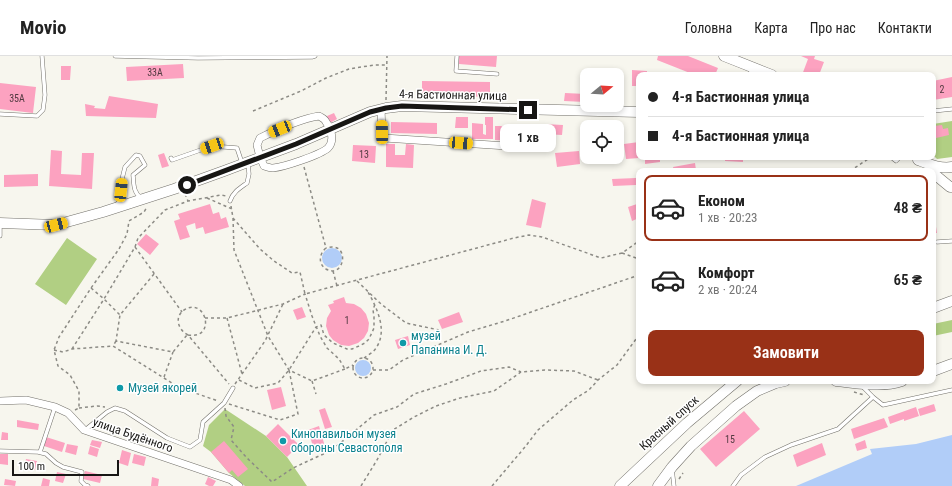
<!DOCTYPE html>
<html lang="uk">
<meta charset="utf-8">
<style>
:root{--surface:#fff;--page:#f2f2f2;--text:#222;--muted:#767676;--line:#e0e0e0;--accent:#993117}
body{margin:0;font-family:"Roboto Condensed",sans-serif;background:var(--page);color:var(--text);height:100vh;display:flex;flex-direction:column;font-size:15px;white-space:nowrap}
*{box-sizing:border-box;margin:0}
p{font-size:13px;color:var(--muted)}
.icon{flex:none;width:22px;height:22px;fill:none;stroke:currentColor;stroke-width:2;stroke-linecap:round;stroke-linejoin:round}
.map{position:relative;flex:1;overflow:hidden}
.sheet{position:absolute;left:636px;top:112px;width:300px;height:216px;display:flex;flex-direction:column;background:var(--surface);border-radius:8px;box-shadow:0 2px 6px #0003}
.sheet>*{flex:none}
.guide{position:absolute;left:636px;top:16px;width:300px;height:88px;border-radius:8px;box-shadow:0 2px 6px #0003;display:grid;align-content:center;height:88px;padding:0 12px;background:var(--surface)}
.needle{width:26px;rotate:72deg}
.tools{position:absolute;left:580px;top:12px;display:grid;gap:8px}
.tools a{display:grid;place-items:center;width:44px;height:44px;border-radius:8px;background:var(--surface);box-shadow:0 2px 6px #0003;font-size:20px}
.scale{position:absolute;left:12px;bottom:10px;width:107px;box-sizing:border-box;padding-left:4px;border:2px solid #171614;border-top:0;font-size:11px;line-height:14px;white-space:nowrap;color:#171614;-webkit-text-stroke:3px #fff;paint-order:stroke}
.end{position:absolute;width:18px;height:18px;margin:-9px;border:5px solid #171614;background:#fff;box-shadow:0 0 0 2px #fff}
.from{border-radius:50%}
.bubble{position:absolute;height:28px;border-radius:8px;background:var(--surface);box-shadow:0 2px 6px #0003;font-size:13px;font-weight:600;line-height:28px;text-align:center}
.car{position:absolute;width:12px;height:24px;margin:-12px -6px;border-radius:5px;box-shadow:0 0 3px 1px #0007;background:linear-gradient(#f5c518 24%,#345 0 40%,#f5c518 0 76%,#345 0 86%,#f5c518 0)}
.guide b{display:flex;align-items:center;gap:14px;height:38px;font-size:15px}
.guide b+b{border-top:1px solid var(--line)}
.guide i{width:10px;height:10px;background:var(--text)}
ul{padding:7px 0 0;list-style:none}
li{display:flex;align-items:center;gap:12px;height:66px;margin:0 8px 6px;padding:0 4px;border:2px solid transparent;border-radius:8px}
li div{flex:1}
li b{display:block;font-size:15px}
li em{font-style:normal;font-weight:600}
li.active{border-color:var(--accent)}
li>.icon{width:36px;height:36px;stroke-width:1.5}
.button{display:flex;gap:8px;margin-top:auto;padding:8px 12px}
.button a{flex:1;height:46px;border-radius:8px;background:var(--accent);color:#fff;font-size:16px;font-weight:600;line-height:46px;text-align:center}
header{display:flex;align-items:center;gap:24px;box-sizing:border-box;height:56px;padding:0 20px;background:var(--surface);border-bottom:1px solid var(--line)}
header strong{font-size:19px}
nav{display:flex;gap:22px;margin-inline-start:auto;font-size:14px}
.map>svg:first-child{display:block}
.green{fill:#b1cf83}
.water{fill:#b1cdf8}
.building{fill:#fca2c0}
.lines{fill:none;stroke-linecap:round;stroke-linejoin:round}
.service-casing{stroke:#73716b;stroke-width:4.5}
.minor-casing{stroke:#73716b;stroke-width:8}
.secondary-casing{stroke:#73716b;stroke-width:11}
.path{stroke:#8c8b85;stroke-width:1.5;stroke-dasharray:3 3;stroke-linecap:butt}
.service{stroke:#fff;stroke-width:3.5}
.minor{stroke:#fff;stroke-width:7}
.secondary{stroke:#fff;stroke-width:10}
.route{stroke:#171614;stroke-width:5}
.culture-dot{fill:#0f9aa8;stroke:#fff;stroke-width:1.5}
.labels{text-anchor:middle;stroke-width:3;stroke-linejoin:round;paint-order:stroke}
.number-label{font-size:10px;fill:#50393f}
.street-label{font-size:12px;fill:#171614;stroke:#fff}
.culture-label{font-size:12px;fill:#0d838f;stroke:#fff;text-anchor:start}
</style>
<header>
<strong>Movio</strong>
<nav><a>Головна</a><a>Карта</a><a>Про нас</a><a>Контакти</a></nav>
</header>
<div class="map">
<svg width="952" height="430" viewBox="0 0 952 430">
<rect width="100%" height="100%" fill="#f7f6ee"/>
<path class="green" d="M952 65V101L937 103 933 99V68Z
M67 182 97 203 66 249 35 228Z
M952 264V276L933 280V268Z
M225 353 266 380 287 401 307 430H245L229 417 211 396 203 390 209 369Z"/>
<path class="water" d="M322 202a10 10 0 1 1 20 0a10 10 0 1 1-20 0Z
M355 312a8 8 0 1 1 16 0a8 8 0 1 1-16 0Z
M952 379V430H796L872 398 870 393 916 388Z"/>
<path class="building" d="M459 0H497L496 11 459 8Z
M658 0H688L718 12 715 19H695L657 4Z
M801 0H815L814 3 824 6 819 19H802L808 3Z
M183 8 184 22 127 25 126 11Z
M61 10H71L70 24H61Z
M632 14 647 15V19H639V30H632Z
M952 21V41L933 44V25Z
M422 25 490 26V41L422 39Z
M0 27 36 31 33 57 0 53Z
M565 37 586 38 585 46 564 45Z
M109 40 158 48 156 62 86 60 85 48 95 50 94 52 105 53Z
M334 57 337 63 330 67 327 60Z
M456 61H468V72H455Z
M485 61H493V83H472V67L483 68V78L486 79V69H485Z
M391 66 437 67V78L391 77Z
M544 68 563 69 562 79 544 78Z
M942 69 943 73 948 72 949 79 936 82 934 70Z
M495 70H514V85L495 84Z
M639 86V102L626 103 624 88Z
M386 88H395V99H405L406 88 414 89 413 112 386 111Z
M353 89 376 90 375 107 352 105Z
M51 94 62 95 61 118 81 119 82 97H94L92 133 49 130Z
M579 95 580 108 557 111 555 97Z
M164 97 169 110 162 112 158 99Z
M645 101H660V106L645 108Z
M725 101H743V106L725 105Z
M695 107 696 114 674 115 673 111Z
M38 118V130L4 131V119Z
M636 122V129L613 130 612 123Z
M532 143 546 147 541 172 526 169Z
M210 148 213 158 219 156 221 163 226 161 229 171 205 178 203 171 196 173 195 167 186 170 190 181 180 184 174 165 180 163 178 158Z
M637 148 639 154V162L632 165 628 151Z
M933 158H934L937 177H933Z
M146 178 159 188 150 199 137 188Z
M344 241 346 247 354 248 361 252 366 258 369 267 368 275 364 282 358 287 349 290 341 289 333 284 329 279 326 270 327 262 331 255 328 249 334 247 333 245Z
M302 251 306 261 297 264 293 254Z
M459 256 463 266 442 273 438 264Z
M408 280 410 289 398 293 395 284Z
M281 331 286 350 272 354 267 334Z
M934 348 936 355 920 360 918 353Z
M916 351 919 360 904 365V363L890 368 888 361Z
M325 352 332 371 325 373 319 354Z
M744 355 760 373 716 411 700 393Z
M884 362 888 371 854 383 851 373Z
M17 364 39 368 38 374 17 371Z
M278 368 299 389 287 401 266 380Z
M319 370 326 394 315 397 308 374Z
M2 376 8 377V384H1Z
M46 381 65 387 62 396 44 390Z
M92 384 102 386 100 392 90 389Z
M865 384 867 392 857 395 855 388Z
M224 385 248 413 238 421 232 414 229 417 211 396Z
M822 387 826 399 797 411 793 399Z
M67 388 78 390 76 399 65 396Z
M90 390 99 393 97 401 88 398Z
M122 394 131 397 128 410 119 407Z
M0 398H8V409L0 408Z
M134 398 146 401 144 410 132 407Z
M26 403 37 405 35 414 24 412Z
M85 415 102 419 100 427 83 423Z
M57 416 66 418 63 427 55 425Z
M152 421 159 423 158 430H151Z
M208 421 216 425 213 430H209L205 428Z
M43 422 50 424 49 430H41Z
M5 423 16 425 15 430 4 429Z"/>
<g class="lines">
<g class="service-casing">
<path id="service" d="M115 0 198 2 312 1 315 0
M457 0 456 15 497 18
M750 19 752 12
M933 55 952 53
M0 58 37 60 43 54 45 39 42 0
M891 101 896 105 900 101
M171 102 172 104 212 90 237 92 242 107
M230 145C233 136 240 132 247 127L249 118 248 107
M117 149 120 144 122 123 125 111 136 99 140 100 145 109 133 119C134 128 133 136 141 142
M0 180V168
M937 186 952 185
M862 330 873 341 883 349 952 334
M85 374 107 356 115 352 125 355 167 382 190 391 200 384 203 366 224 347 233 332
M0 395 38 396 46 398 56 407 63 411 82 416 81 425 85 429 88 430
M40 396 55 351
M672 413 674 430
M733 430 741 419 765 401 791 389 838 373 873 341"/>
</g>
<g class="minor-casing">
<path id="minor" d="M381 53 382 76 384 82 507 90
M319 60C322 62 325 63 326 66 331 72 335 85 328 92 320 99 284 111 273 112 270 112 267 111 264 110L260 101 257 89 260 82C278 73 300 63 319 60Z
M0 345 26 344 55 351 68 357 84 374 231 424 239 430"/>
</g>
<g class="secondary-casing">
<path id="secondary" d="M724 0 772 19
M918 104C929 108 940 113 952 111
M933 117 950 131H952
M0 167 56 169 103 156 174 133 224 115 296 88 370 56 386 52 402 50 639 56
M933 252 952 245
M933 315 952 308
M836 325C858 327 881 332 902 325
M620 430 687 367 737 325
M658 430 672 411 691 390 736 350 757 335 776 327 785 325"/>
</g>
<path class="path" d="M386 44 387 0
M253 55 301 35 326 22 349 13 374 9H387
M304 111 326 192C319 198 318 208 326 213 345 224 351 184 326 192
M850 115 871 101 887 103
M185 138 188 145
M933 141H934
M207 142 232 153
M231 150 233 162 260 193 274 205 292 217 300 216 305 238 514 182 529 179 542 181 601 202 622 197 639 185
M233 162 234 194 268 280 289 314 312 325 345 313
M135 191 182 256
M622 197 639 203
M333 215 337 230
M154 218 120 259 116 285 173 296 187 279
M357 225 381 248 406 267 439 274
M91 232 104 243 120 259
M205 262H227L283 248 305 238 312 260 320 280 327 292 339 303 345 313 353 309
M227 262 242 318
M188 279C217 284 206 240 184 254 174 261 178 274 188 279L229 328
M116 285 113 290 164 322 178 331 218 345
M72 293 104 243 135 191 138 182 165 154 188 145 221 139 226 140
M54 294 63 296 72 293 113 290
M364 302C368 299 374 296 376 292 388 275 377 252 368 236
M353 312a10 10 0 1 1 20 0a10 10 0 1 1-20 0Z
M373 314H389L403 304 468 276 505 265 639 219
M164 321 173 296
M239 324 255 332 278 327 289 314 316 271 321 269 324 279 333 287 347 293H352L359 290 365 287 369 283 374 272V261L373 254 375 248
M312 325 316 338
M235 328 265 285 283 248
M854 336 864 339
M229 348 280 364 298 358 289 314
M79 352 97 350 105 351
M225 352 226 360 234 371 231 384 247 402 272 426 293 412 332 394 374 359 397 351 414 338 446 328 481 315 509 311 521 316
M75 354 79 352V335L70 319 58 310 54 294 59 281 91 232 119 193 127 178 129 165 144 156 147 151
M679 423 683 417
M361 430 377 404 393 374 414 361 436 350 460 342 494 335 521 316 545 314 574 315 598 324
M492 430 525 391 538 374 573 344 589 334 598 324 617 309 639 279"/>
<use href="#service" class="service"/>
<use href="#minor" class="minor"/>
<use href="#secondary" class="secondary"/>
</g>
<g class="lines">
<path class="route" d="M187 129 296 88 370 56 386 52 402 50 528 54"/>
</g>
<g class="culture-dot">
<circle cx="403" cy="287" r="4"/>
<circle cx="120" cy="332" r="4"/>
<circle cx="283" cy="385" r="4"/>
</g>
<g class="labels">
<g class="number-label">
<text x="155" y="20">33А</text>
<text x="942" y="37">2</text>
<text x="17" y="46">35А</text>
<text x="364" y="102">13</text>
<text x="347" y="268">1</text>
<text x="730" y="387">15</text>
</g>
<g class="street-label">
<text transform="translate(453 39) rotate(1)" y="4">4-я Бастионная улица</text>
<text transform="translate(669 367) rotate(-42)" y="4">Красный спуск</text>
<text transform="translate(133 379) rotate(19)" y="4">улица Будённого</text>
</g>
<g class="culture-label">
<text x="411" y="284">музей<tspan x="411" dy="14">Папанина И. Д.</tspan></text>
<text x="128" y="336">Музей якорей</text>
<text x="291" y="382">Кинопавильон музея<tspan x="291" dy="14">обороны Севастополя</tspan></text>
</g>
</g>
</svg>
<div class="tools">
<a><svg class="needle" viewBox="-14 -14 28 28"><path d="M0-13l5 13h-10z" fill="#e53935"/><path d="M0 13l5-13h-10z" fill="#767676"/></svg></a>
<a><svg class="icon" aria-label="locate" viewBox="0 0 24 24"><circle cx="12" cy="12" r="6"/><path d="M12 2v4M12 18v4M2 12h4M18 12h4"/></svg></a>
</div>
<div class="scale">100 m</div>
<i class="end from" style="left:187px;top:129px"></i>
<i class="end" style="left:528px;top:54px"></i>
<div class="bubble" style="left:500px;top:68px;width:56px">1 хв</div>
<i class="car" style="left:280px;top:73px;rotate:248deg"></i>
<i class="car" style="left:382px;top:76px;rotate:359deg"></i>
<i class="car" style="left:461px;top:87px;rotate:94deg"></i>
<i class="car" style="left:212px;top:90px;rotate:251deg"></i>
<i class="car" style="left:121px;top:134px;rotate:6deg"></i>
<i class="car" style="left:56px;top:169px;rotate:75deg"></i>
<div class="guide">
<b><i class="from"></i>4-я Бастионная улица</b>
<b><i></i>4-я Бастионная улица</b>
</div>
<section class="sheet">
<ul>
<li class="active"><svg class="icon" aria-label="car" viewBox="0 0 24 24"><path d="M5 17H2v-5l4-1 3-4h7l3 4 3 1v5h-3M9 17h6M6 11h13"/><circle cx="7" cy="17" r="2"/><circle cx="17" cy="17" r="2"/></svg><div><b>Економ</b><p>1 хв · 20:23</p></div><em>48 ₴</em></li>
<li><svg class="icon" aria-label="car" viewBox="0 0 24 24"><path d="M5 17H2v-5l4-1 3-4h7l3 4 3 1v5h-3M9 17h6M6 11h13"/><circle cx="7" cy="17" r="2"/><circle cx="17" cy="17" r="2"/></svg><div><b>Комфорт</b><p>2 хв · 20:24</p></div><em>65 ₴</em></li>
</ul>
<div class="button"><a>Замовити</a></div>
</section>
</div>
